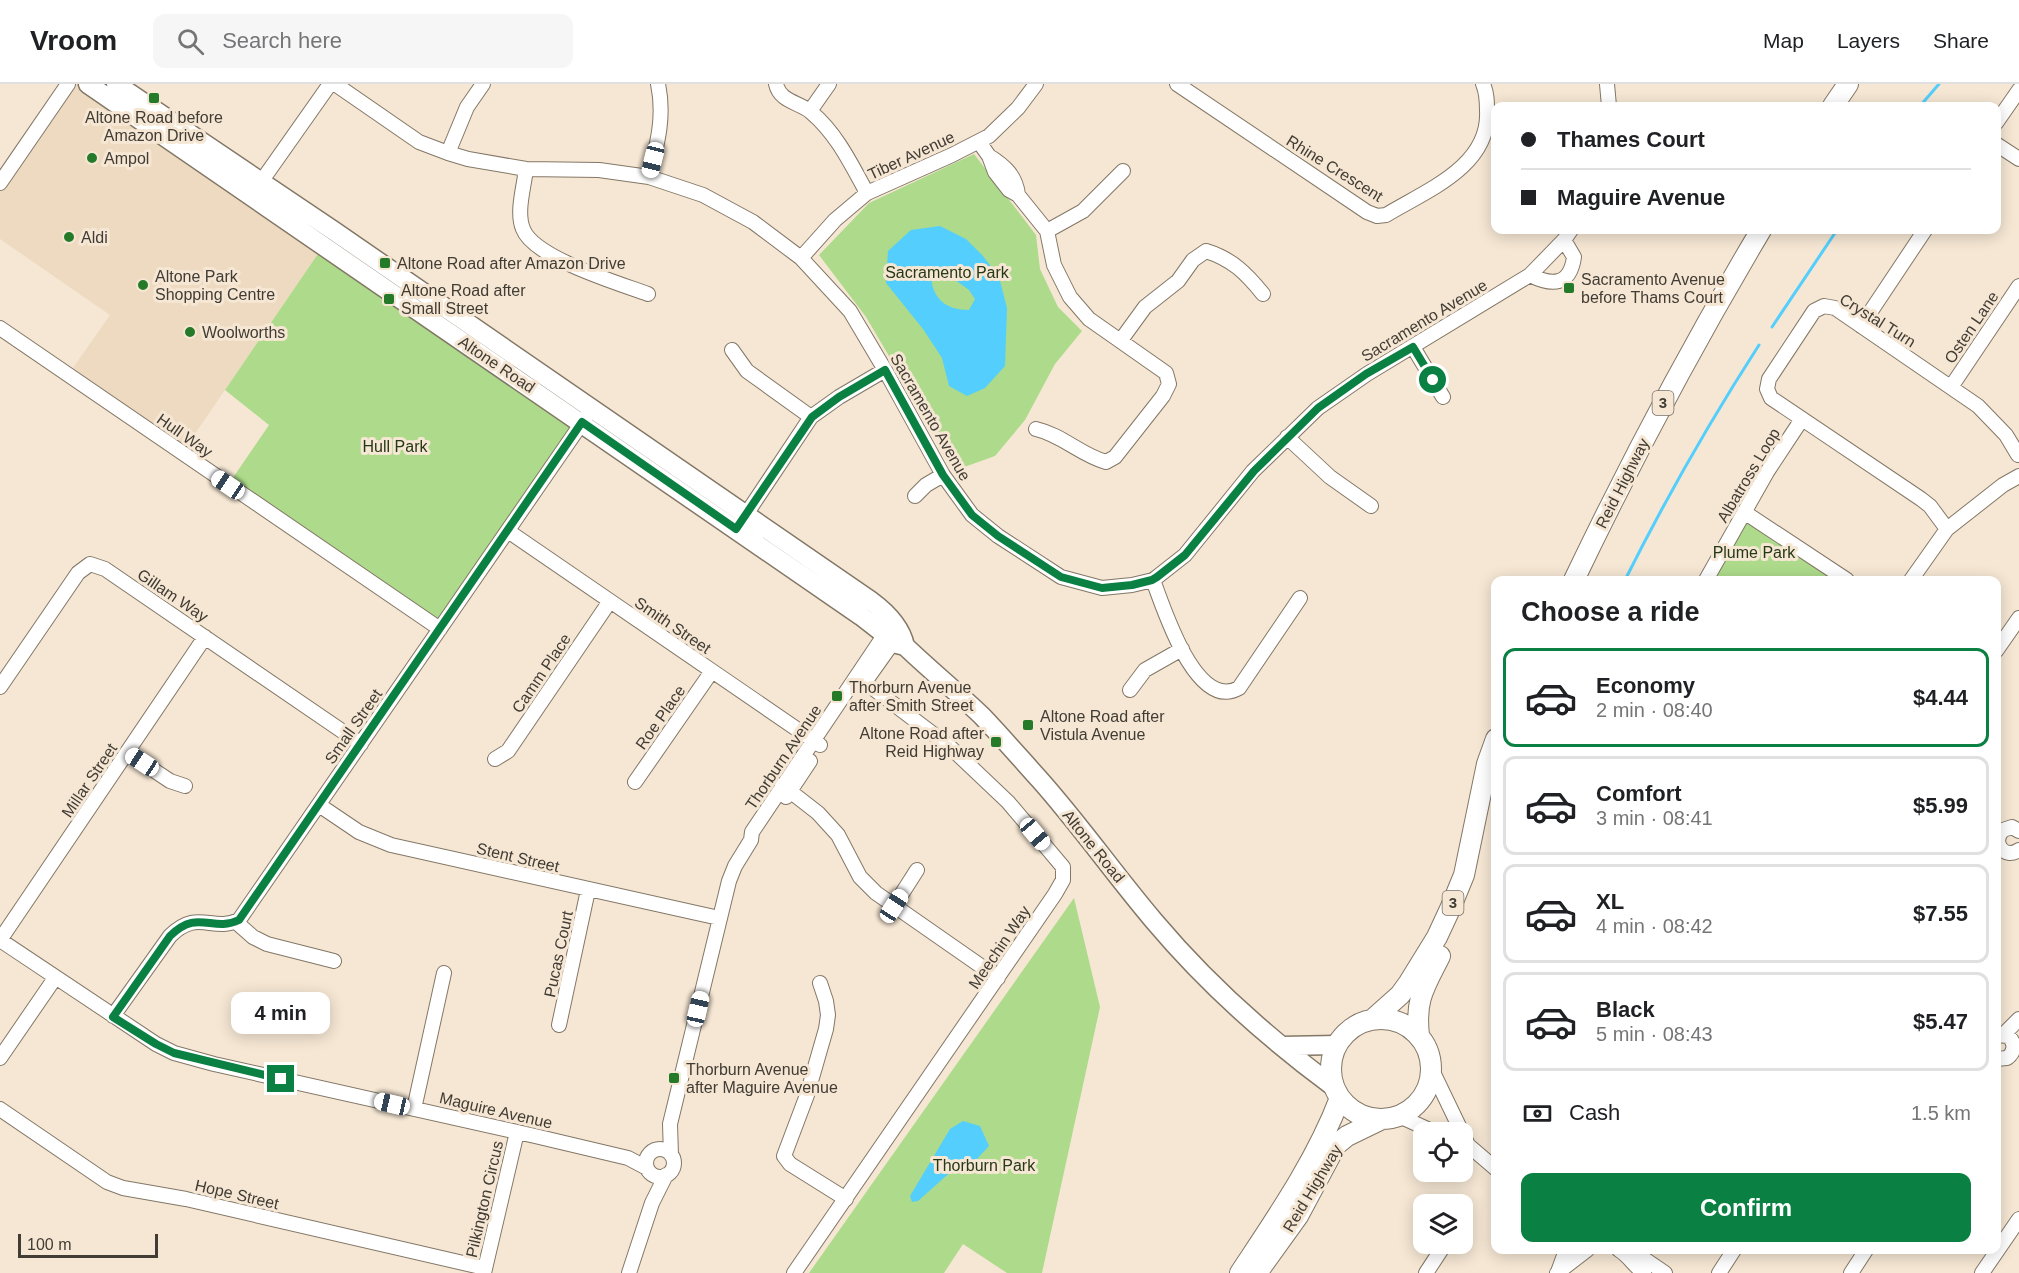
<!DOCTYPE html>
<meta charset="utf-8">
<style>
:root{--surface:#fff;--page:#f6f6f6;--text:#202124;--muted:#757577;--line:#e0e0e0;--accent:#0b8043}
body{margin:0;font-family:Arial,sans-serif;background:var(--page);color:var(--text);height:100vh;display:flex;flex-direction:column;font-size:22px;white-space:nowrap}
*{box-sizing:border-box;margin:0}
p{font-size:20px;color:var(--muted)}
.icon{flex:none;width:33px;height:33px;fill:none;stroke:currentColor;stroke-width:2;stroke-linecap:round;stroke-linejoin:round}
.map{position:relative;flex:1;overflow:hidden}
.side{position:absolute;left:1491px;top:492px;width:510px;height:678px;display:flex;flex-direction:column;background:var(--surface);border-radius:12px;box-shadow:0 3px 15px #0003}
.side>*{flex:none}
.top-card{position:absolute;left:1491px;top:18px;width:510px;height:132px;border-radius:12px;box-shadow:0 3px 15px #0003;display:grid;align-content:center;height:132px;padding:0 30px;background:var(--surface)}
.fabs{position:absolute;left:1413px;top:1038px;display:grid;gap:12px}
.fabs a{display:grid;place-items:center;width:60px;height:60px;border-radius:12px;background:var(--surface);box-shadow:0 3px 15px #0003;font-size:30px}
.scale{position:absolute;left:18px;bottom:15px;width:140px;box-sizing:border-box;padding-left:6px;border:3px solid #413c34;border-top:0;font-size:16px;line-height:21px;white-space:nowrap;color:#413c34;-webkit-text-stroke:4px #f6e7d4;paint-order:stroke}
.end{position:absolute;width:27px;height:27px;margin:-14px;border:8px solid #0b8043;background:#fff;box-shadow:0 0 0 3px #fff}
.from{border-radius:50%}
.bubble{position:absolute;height:42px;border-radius:12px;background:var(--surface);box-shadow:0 3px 15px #0003;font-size:20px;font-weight:700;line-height:42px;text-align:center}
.car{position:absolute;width:18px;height:36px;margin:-18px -9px;border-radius:8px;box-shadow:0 0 4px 2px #0007;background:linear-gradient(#fff 24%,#345 0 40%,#fff 0 76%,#345 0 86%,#fff 0)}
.top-card b{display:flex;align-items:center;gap:21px;height:57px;font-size:22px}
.top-card b+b{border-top:2px solid var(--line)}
.top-card i{width:15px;height:15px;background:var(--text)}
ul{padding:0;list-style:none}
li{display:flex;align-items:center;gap:18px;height:99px;margin:0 12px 9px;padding:0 18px;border:3px solid var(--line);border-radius:12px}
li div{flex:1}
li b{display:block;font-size:22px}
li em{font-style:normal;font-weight:700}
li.current{border-color:var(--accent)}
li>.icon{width:54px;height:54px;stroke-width:1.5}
h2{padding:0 30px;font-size:27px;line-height:72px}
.pay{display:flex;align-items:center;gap:15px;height:66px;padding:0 30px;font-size:22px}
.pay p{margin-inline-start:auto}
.action{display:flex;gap:12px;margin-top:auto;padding:12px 30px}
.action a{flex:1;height:69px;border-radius:12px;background:var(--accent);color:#fff;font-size:24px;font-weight:700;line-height:69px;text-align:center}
header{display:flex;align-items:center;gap:36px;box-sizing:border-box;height:84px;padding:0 30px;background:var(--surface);border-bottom:2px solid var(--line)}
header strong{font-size:28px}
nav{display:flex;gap:33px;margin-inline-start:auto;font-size:21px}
.search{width:420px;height:54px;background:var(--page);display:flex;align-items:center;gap:15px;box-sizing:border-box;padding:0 21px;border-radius:12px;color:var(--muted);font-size:22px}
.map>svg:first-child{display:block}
.built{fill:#eddac1}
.green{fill:#addb8b}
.water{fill:#54cefc;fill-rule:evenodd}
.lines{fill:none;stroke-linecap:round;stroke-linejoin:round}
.stream{stroke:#54cefc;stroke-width:3}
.minor-casing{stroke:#837766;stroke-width:16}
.major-casing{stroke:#837766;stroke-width:21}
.highway-casing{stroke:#837766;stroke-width:22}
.minor{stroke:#fff;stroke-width:14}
.major{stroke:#fff;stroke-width:18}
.highway{stroke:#fff;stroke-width:20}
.route{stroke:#0b8043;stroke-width:8}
.poi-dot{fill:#247a28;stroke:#f6e7d4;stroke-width:2}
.labels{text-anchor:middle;stroke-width:6;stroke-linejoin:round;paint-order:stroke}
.shield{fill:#f6e7d4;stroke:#776f64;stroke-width:1.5}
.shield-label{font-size:15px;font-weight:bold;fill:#413c34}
.poi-label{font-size:16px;fill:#413c34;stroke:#f6e7d4;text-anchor:start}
.street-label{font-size:16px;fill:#413c34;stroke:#f6e7d4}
.park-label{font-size:16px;fill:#263916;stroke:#f6e7d4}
</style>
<header>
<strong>Vroom</strong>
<div class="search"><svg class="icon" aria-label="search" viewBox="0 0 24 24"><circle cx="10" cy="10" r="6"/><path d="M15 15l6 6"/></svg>Search here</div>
<nav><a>Map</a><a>Layers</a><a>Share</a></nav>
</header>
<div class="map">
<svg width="2019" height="1189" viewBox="0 0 2019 1189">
<rect width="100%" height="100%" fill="#f6e7d4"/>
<path class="built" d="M68 0H88L324 161 190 357 183 370 68 291 110 231 0 155V99Z"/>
<path class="green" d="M974 70 1036 151 1040 185 1058 223 1082 247 1055 280 1025 336 995 372 956 386 866 233 819 171 869 119Z
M324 161 582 338 440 545 228 401 269 341 225 306Z
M1744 428 1847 496H1706Z
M1074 814 1100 923 1042 1189H1007L963 1160 944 1189H809Z"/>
<path class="water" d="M940 142 966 155 983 172 999 193 1007 224 1005 282 985 304 967 312 949 302 942 274 923 245 886 199 888 167 911 146ZM940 185 969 206 975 215 969 226C946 226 933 215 931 193Z
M963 1037 980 1042 989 1062 977 1075 955 1084 918 1117 912 1118 910 1112 950 1045Z"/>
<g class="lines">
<path class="stream" d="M1920 22 1939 0
M1772 243 1837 146
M1625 496C1665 416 1710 337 1759 261"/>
<g class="minor-casing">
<path id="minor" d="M335 0 419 58 448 69 468 75 526 85 599 86 649 93 703 111 753 138 801 174 850 227 885 286 943 391 972 431 998 452 1061 493 1102 504 1132 501 1153 496 1157 493 1185 471 1253 387 1318 324 1367 290 1530 191 1564 156 1571 146
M776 0C780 18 799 18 811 28 837 50 851 80 867 109
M1177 0 1367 128 1377 132 1386 131C1425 107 1490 83 1487 27 1487 18 1487 9 1483 0
M1607 0 1609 22
M810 27 829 0
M1996 39 2019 6
M979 58 989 72 995 88 1009 106 1018 111 1047 147 1054 181 1070 213 1089 235 1166 289 1169 300 1163 312 1115 373 1106 378C1081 371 1062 351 1036 345
M1996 60 2019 75
M448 69 467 23 483 0
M989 72C1005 82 1016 92 1018 111
M526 85C524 103 516 128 523 145 534 174 618 199 648 210
M649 93C657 61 665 33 658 0
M0 99 68 0
M256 105 330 0
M1047 147 1083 127 1123 87
M801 174 835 136 867 109 952 71 989 52 1018 24 1036 0
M1530 191C1552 202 1570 202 1574 173L1564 156
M1861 242 1925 146
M0 244 440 545
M1121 256 1145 223 1178 197 1193 176 1206 167C1232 175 1246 189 1263 210
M1413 263 1443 313
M732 266 747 287 811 333
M1951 303 2019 202
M1287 353 1330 393 1371 422
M915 412 926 401 943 391
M1744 428 1847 496
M741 438 811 333 839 313 885 286
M1947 445 1930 422 1921 415 1771 314 1767 305 1769 295 1814 227 1824 222 1835 224 1978 322 2006 351 2018 371
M508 447 820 661
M1153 496C1164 525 1196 628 1239 604L1300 514
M1706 496 1767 388 1802 335
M1911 496 1947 445 2003 401 2019 392
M1996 567 2019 534
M862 602 894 557
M0 603 78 489 90 480 105 485 361 660
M1130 606 1145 586 1182 565
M128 669 170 697 185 702
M495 675 508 667 610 517
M635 698 712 587
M782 701 818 729 838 751 860 793 876 809 998 894
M786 713 810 677
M319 721 359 748 391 761 719 834
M2019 747 2012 743 2003 746C1991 758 2004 776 2019 766
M894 822 917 786
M236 838 253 853 267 860 334 877
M0 856 156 960 174 969 214 980 535 1052 628 1074 647 1084
M0 856 205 553
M820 899 826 917 828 931 826 945 807 1011 784 1072 790 1080 846 1115
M113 932 170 852C198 824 212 849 239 836L586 333
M559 941 588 806
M2004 950 2019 935
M1996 951 2008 952C2016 959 2015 968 2007 974L1996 975
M0 974 55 894
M1431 984 1468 1061
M0 1025 107 1098 123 1104 186 1115 485 1184
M414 1025 444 889
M1399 1032 1434 1048
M1462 1060 1468 1061 1496 1085
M646 1079a14 14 0 1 1 28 0a14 14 0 1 1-28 0Z
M671 1071 670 1040 729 797 735 782 751 756 752 748 885 550
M1619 1166C1629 1172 1634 1182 1644 1189
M1628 1171 1643 1174 1665 1189
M1558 1188 1566 1166
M484 1189 517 1048
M629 1189 652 1119 666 1091
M794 1189 1055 810 1063 796V783L1008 718 949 662 858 593
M1426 1189 1445 1160
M1557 1189 1587 1166
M1719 1189 1734 1166
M1851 1189 1866 1166
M1982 1189 2019 1135"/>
</g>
<g class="major-casing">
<path id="major" d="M88 0 861 532 897 560 905 562C930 586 957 608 982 632 1002 653 1021 675 1040 696 1080 741 1115 791 1154 837 1207 900 1269 955 1334 1003
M116 0 334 147 871 517C886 528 901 543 905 562
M1282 962 1337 961"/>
</g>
<g class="highway-casing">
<path id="highway" d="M1833 22 1848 0
M1574 496C1631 377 1693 260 1761 146
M1331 985a50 50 0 1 1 100 0a50 50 0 1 1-100 0Z
M1372 936 1400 911 1408 900 1437 853 1450 825 1464 791 1487 680 1496 655
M1419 952C1415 915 1424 904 1440 872
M1240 1189C1277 1133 1316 1077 1340 1014
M1257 1189 1298 1132 1336 1061 1347 1052 1382 1035"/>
</g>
<use href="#minor" class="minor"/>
<use href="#major" class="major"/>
<use href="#highway" class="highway"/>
</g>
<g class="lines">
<path class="route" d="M281 995 174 969 156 960 113 933 170 852C198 824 212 849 239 836L582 338 736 445 812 333 839 313 885 286 943 391 972 431 998 452 1061 493 1102 504 1132 501 1152 496 1157 493 1185 471 1254 387 1318 324 1366 290 1413 263 1433 296"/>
</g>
<g class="poi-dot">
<rect x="148" y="8" width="12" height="12" rx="3"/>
<circle cx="92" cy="74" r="6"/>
<circle cx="69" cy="153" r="6"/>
<rect x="379" y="173" width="12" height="12" rx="3"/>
<circle cx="143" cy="201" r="6"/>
<rect x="1563" y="198" width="12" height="12" rx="3"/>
<rect x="383" y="209" width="12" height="12" rx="3"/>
<circle cx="190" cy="248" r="6"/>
<rect x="831" y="606" width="12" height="12" rx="3"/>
<rect x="1022" y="635" width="12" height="12" rx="3"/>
<rect x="990" y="652" width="12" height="12" rx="3"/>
<rect x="668" y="988" width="12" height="12" rx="3"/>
</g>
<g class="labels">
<g class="shield">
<rect x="1652.5" y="307" width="21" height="24" rx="4.5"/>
<rect x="1442.5" y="807" width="21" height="24" rx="4.5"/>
</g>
<g class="shield-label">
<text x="1663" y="324">3</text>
<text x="1453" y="824">3</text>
</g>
<g class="poi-label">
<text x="154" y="39" text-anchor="middle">Altone Road before<tspan x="154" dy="18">Amazon Drive</tspan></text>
<text x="104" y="80">Ampol</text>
<text x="81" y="159">Aldi</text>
<text x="397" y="185">Altone Road after Amazon Drive</text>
<text x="155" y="198">Altone Park<tspan x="155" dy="18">Shopping Centre</tspan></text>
<text x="1581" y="201">Sacramento Avenue<tspan x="1581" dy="18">before Thams Court</tspan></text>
<text x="401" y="212">Altone Road after<tspan x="401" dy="18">Small Street</tspan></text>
<text x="202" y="254">Woolworths</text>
<text x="849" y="609">Thorburn Avenue<tspan x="849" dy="18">after Smith Street</tspan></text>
<text x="1040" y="638">Altone Road after<tspan x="1040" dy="18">Vistula Avenue</tspan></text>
<text x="984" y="655" text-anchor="end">Altone Road after<tspan x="984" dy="18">Reid Highway</tspan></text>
<text x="686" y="991">Thorburn Avenue<tspan x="686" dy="18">after Maguire Avenue</tspan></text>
</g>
<g class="street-label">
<text transform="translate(911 71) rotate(-25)" y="6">Tiber Avenue</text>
<text transform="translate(1335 84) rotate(32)" y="6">Rhine Crescent</text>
<text transform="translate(1424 236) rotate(-31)" y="6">Sacramento Avenue</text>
<text transform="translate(1878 236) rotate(32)" y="6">Crystal Turn</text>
<text transform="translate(1971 243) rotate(-56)" y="6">Osten Lane</text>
<text transform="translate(497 280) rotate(34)" y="6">Altone Road</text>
<text transform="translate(931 333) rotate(60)" y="6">Sacramento Avenue</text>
<text transform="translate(185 351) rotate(35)" y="6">Hull Way</text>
<text transform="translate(1748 391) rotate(-59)" y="6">Albatross Loop</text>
<text transform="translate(1622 399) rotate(-63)" y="6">Reid Highway</text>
<text transform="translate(173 511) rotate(34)" y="6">Gillam Way</text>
<text transform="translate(673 541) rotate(34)" y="6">Smith Street</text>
<text transform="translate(541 589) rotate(-56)" y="6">Camm Place</text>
<text transform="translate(660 633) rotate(-55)" y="6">Roe Place</text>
<text transform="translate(353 642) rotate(-55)" y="6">Small Street</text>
<text transform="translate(783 673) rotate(-56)" y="6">Thorburn Avenue</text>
<text transform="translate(89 696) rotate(-56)" y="6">Millar Street</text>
<text transform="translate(1094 762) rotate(51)" y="6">Altone Road</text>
<text transform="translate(518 773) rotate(13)" y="6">Stent Street</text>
<text transform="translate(999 863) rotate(-56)" y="6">Meechin Way</text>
<text transform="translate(558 870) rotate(-78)" y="6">Pucas Court</text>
<text transform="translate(496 1026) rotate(13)" y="6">Maguire Avenue</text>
<text transform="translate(1312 1104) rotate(-59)" y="6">Reid Highway</text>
<text transform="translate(237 1110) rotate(13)" y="6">Hope Street</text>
<text transform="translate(484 1115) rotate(-77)" y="6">Pilkington Circus</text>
</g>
<g class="park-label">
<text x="947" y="194">Sacramento Park</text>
<text x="395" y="368">Hull Park</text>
<text x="1754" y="474">Plume Park</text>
<text x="984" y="1087">Thorburn Park</text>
</g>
</g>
</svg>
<div class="fabs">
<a><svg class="icon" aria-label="locate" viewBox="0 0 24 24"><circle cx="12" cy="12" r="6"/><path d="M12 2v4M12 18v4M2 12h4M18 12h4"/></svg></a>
<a><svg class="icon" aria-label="layers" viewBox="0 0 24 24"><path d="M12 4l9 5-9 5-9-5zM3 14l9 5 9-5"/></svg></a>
</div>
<div class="scale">100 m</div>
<i class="end from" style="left:1433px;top:296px"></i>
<i class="end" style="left:281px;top:995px"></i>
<div class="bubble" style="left:231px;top:908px;width:99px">4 min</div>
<i class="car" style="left:653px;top:76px;rotate:194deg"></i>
<i class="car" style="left:228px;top:401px;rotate:304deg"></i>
<i class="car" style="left:142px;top:678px;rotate:303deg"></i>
<i class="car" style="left:1035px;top:750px;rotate:140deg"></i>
<i class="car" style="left:894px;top:822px;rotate:33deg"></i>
<i class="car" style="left:698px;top:925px;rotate:13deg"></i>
<i class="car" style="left:392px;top:1020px;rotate:283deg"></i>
<div class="top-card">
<b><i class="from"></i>Thames Court</b>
<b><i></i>Maguire Avenue</b>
</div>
<section class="side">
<h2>Choose a ride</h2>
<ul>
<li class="current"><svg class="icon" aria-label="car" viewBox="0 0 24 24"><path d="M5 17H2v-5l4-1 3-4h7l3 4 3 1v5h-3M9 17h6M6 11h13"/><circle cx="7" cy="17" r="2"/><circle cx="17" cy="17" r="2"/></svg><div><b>Economy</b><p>2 min · 08:40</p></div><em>$4.44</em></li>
<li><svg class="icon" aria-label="car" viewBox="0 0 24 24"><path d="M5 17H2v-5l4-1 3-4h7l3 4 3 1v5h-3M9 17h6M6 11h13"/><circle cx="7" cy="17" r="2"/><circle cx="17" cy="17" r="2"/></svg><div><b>Comfort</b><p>3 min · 08:41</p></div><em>$5.99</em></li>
<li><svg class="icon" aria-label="car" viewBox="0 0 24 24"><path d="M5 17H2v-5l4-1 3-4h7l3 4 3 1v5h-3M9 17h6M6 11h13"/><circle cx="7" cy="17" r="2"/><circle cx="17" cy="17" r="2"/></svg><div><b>XL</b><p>4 min · 08:42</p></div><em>$7.55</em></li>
<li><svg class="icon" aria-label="car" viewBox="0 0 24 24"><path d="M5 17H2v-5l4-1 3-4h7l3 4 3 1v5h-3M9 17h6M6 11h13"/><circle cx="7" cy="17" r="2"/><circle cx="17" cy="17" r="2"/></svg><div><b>Black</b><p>5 min · 08:43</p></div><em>$5.47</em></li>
</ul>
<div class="pay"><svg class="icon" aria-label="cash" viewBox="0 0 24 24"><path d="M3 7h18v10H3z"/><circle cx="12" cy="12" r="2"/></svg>Cash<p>1.5 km</p></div>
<div class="action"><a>Confirm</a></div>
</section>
</div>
